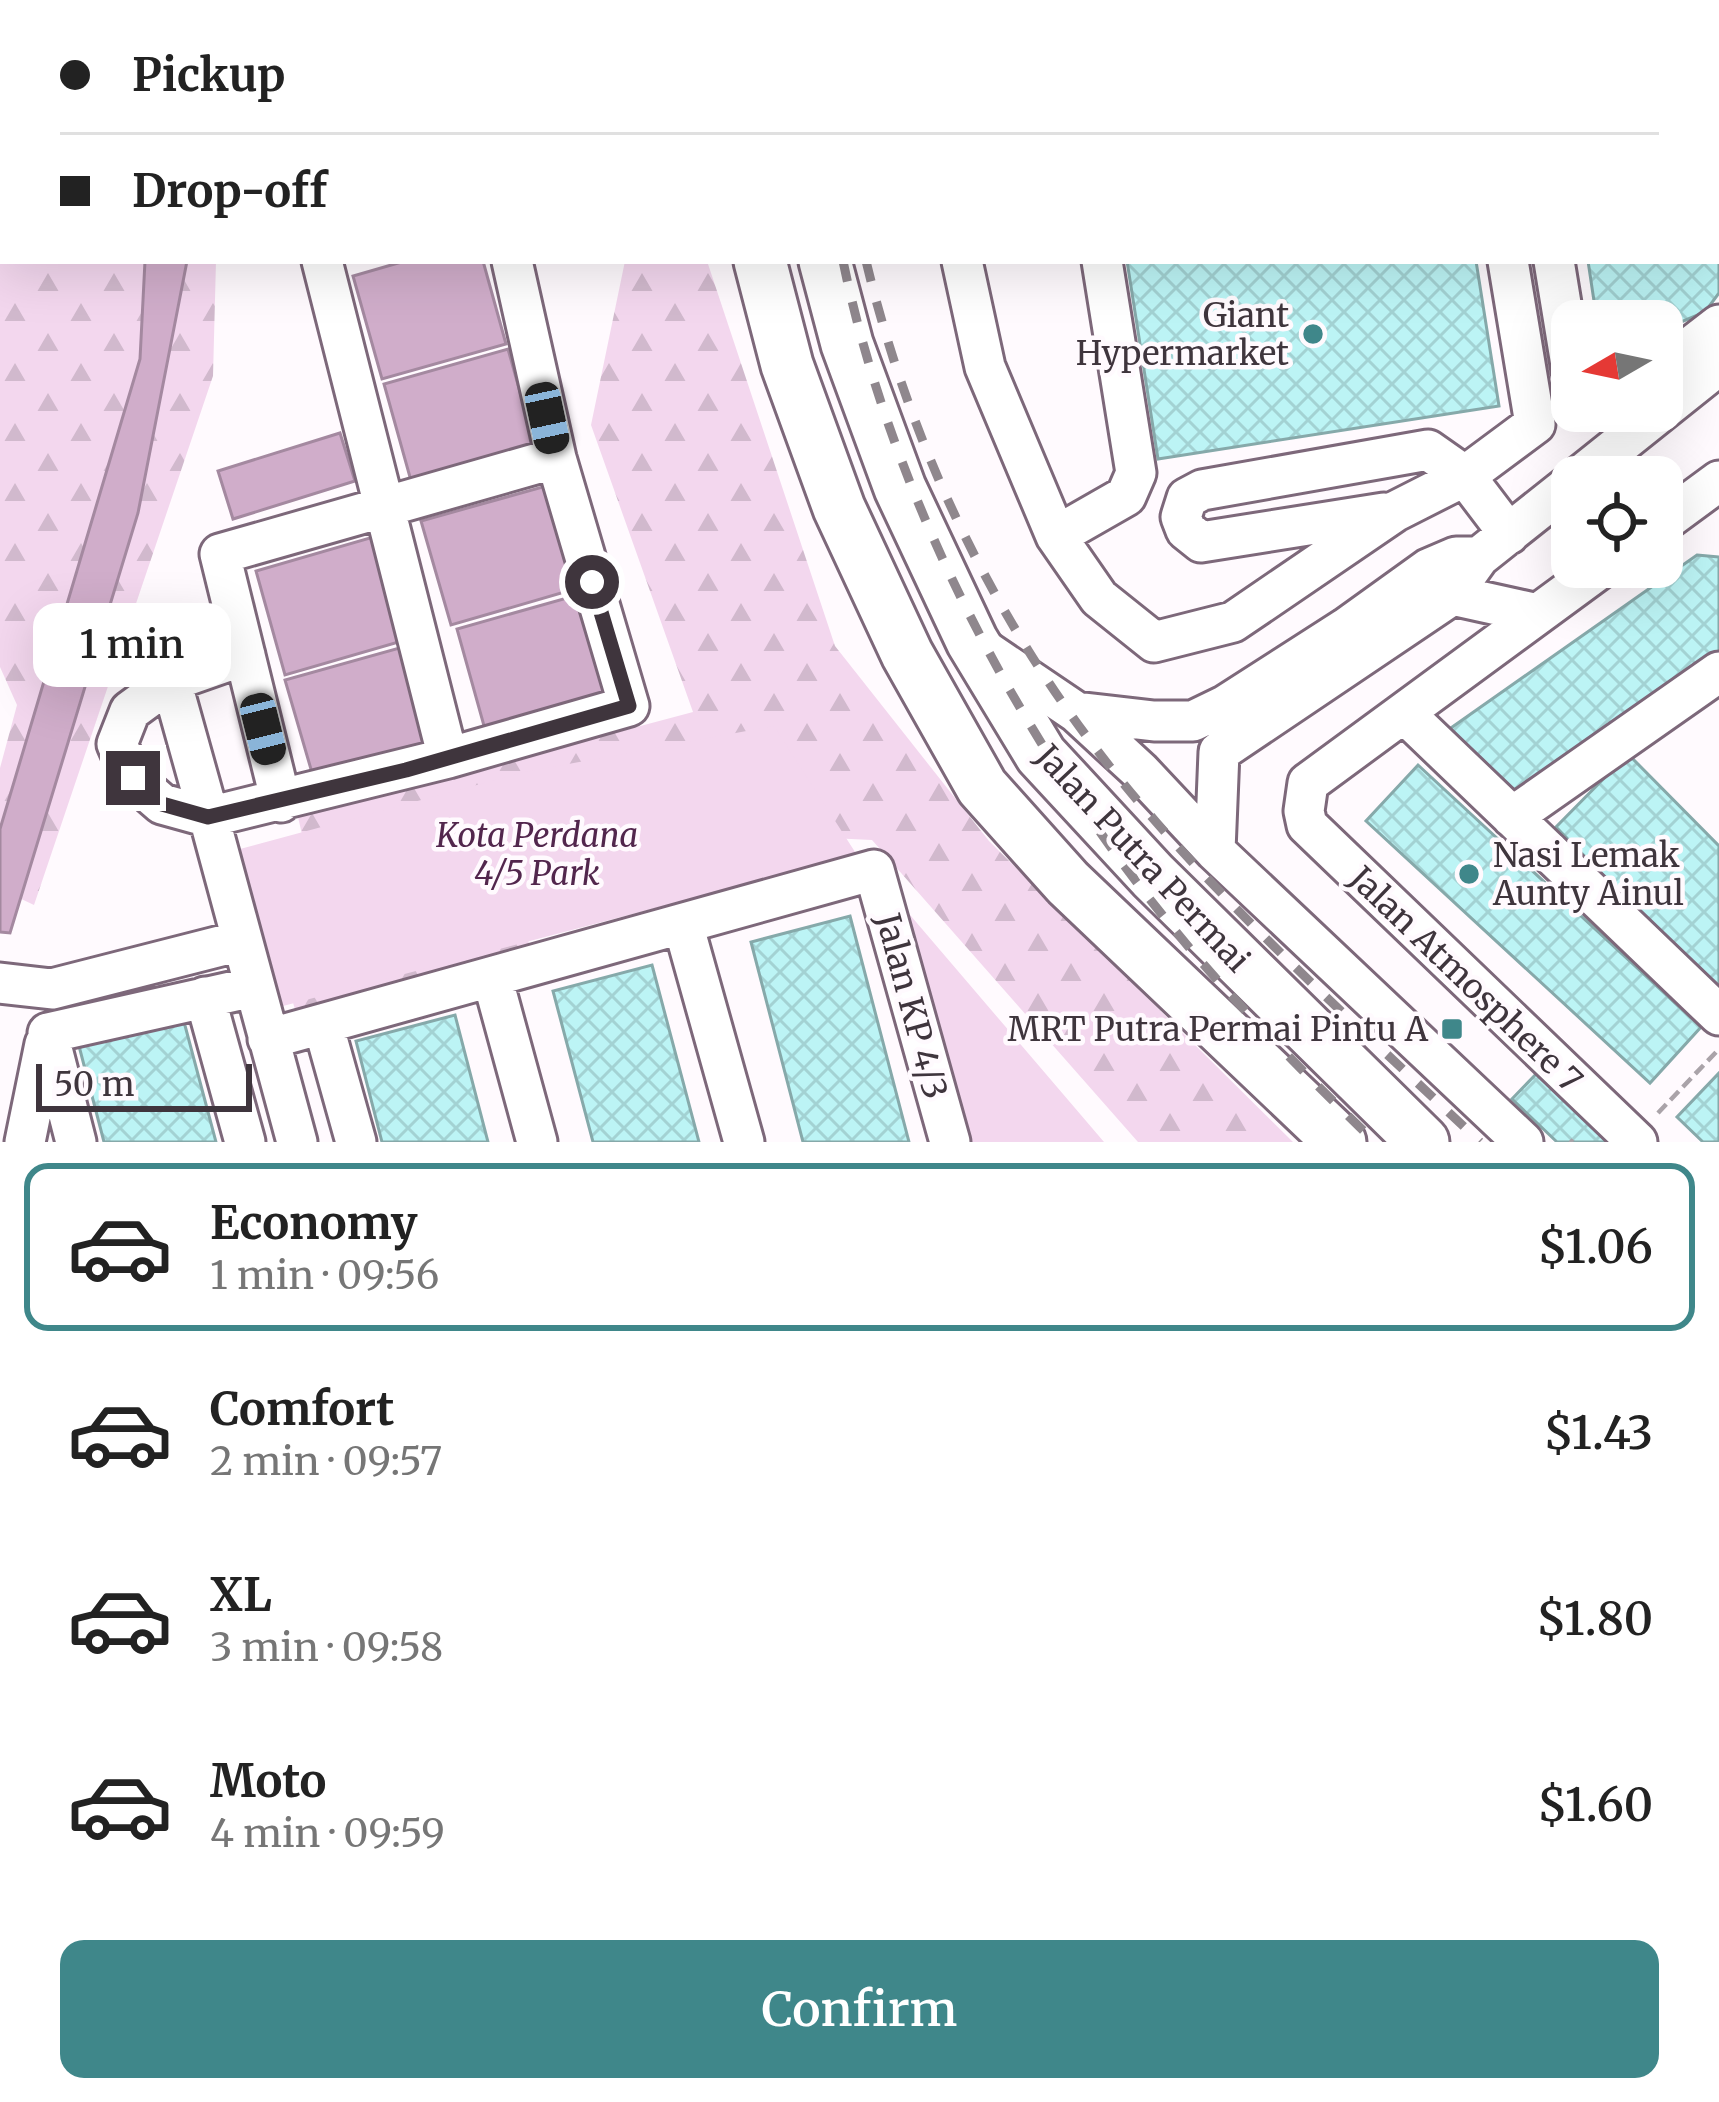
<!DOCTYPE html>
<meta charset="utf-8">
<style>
:root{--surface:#fff;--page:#f6f6f6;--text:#222;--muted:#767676;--line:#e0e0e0;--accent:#3f878a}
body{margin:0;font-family:Merriweather,serif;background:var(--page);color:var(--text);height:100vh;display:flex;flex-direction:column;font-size:45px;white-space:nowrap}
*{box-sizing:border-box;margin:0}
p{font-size:39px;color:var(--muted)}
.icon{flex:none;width:66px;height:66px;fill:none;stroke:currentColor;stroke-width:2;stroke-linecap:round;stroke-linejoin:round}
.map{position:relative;height:1142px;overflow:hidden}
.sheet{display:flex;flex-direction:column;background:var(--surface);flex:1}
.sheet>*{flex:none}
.hud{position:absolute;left:0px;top:0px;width:1719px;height:264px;box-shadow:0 12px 48px #0002;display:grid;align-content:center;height:264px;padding:0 60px;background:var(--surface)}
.needle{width:78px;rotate:261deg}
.tools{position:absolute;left:1551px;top:300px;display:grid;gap:24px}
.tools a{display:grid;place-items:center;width:132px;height:132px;border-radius:24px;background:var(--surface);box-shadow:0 12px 48px #0002;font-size:60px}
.scale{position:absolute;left:36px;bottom:30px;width:216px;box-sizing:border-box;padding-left:12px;border:6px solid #3f353d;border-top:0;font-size:33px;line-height:42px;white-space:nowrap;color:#3f353d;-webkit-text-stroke:9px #fffafe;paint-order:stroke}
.end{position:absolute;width:54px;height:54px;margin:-27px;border:15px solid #3f353d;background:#fff;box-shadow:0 0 0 6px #fff}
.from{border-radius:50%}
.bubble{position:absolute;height:84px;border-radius:24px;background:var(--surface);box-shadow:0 12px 48px #0002;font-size:39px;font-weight:600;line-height:84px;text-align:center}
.car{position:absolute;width:36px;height:72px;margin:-36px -18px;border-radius:15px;box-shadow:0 0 9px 3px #0007;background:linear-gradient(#222 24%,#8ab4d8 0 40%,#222 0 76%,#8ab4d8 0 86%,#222 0)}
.hud b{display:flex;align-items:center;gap:42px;height:114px;font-size:45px}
.hud b+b{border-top:3px solid var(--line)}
.hud i{width:30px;height:30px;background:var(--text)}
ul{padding:21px 0 0;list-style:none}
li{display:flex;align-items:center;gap:36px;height:168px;margin:0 24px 18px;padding:0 36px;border:6px solid transparent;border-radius:24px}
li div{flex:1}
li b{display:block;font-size:45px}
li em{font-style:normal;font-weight:600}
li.current{border-color:var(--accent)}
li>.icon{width:108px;height:108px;stroke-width:1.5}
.button{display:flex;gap:24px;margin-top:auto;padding:24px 60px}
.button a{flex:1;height:138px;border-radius:24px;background:var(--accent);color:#fff;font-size:48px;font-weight:600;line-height:138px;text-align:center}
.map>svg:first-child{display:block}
.forest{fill:url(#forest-firs)}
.park{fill:#f3d7ee}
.water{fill:#d0adca;stroke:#a489a0;stroke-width:3}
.building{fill:url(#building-cross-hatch);stroke:#86a9aa;stroke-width:3}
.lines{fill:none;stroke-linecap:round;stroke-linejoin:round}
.minor-casing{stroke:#7d687a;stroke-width:45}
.major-casing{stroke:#7d687a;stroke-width:57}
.path{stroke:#aaa3a9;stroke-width:4.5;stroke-dasharray:12 6;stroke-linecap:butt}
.minor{stroke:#fff;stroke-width:39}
.major{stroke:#fff;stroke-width:51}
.rail{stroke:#8f878d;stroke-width:9;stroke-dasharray:21 21;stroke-linecap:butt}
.route{stroke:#3f353d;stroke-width:15}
.poi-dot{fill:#3f878a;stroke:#fffafe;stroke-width:4.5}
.labels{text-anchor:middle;stroke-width:9;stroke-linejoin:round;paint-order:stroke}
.poi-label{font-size:33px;fill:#3f353d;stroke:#fffafe;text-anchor:end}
.park-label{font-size:33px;font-style:italic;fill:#52264d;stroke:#fffafe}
.street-label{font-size:33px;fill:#3f353d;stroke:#fffafe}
</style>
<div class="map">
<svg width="1719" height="1142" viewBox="0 0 1719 1142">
<defs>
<pattern id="forest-firs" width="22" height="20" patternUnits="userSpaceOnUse" patternTransform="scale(3)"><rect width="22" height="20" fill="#f3d7ee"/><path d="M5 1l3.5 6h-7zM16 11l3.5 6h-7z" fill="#d1b9cd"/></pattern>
<pattern id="building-cross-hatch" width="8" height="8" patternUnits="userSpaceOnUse" patternTransform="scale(3)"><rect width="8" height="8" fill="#bcf4f5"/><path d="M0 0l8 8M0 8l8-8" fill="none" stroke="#a3d2d3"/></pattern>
</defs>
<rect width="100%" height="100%" fill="#fffafe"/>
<path class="forest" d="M0 0H239L3 3V261H216L213 376 34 905 0 889V768L17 705 0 667Z
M625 261H707L835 646 989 841 1293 1142H1138L872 840 748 834 522 911 531 953 296 1013 276 944 314 887 298 817 693 712 591 425Z"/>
<path class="park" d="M774 726 857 855 283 1006 240 849 525 772Z
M893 895 1104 1142H966Z"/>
<path class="water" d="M145 261H187L138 513 10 933 0 932V829L140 359Z
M405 261H483L506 344 382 379 353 276Z
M508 349 537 453 413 488 384 384Z
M340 433 355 481 233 519 218 471Z
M546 486 575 589 451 625 421 521Z
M380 535 409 639 285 675 256 571Z
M581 594 611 697 486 733 457 629Z
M410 645 439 748 315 783 285 680Z"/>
<path class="building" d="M1087 0H1435L1436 3H1087Z
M1546 0H1719V293L1705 312 1662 330V321H1597L1588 261H1716V3Z
M1127 261H1476L1499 406 1158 459Z
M1697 555 1719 557V657L1514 797 1448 730Z
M1628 754 1719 846V993L1556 827Z
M1418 765 1701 1027 1650 1083 1366 821Z
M850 916 909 1142H803L751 942Z
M652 965 699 1142H593L553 991Z
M455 1015 488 1142H382L356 1041Z
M183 1018 216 1142H104L79 1046Z
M1537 1073 1609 1142H1557L1512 1099Z
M1719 1073V1142H1703L1677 1117Z"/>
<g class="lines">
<g class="minor-casing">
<path id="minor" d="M260 0V3
M451 0 452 3
M919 0 920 3
M1061 0 1062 3
M1465 0V3
M1514 0 1515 3
M322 261 448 758
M962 261 985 367 1056 536 1099 598 1154 642 1233 622 1396 511 1465 476 1535 424 1508 261
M1554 261 1572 371
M1662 369 1719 325
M1579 477 1719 365
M1384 513 1201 542 1186 530 1181 517 1187 498 1202 490 1428 450 1465 476 1509 534
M1662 523 1719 481
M1056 536 1126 496 1136 473 1102 261
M1602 567 1308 783 1304 811 1307 825 1637 1142
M1452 595 1538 614
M977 645 1076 712 1154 721H1193L1226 705 1346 628 1428 569 1456 557H1479
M171 681 209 817
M1076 712 1140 771 1215 851 1523 1142
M1404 713 1719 1015
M281 802 220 554 556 458
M209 817 162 804 132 778 117 744 130 711 171 681 245 655
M1512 817 1719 672
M1215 851 1219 752 1452 595 1479 557 1572 483
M683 924 744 1142
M492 977 537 1142
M0 983 52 989 240 941
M205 997 245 1142
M323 1024 356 1142
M48 1033 253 987
M48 1033 76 1142
M268 1039 874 870 950 1142
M25 1142 45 1044
M297 1142 209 817 448 758 629 706 556 458 512 261"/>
</g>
<g class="major-casing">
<path id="major" d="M694 0 695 3
M777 0V3
M760 261 787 365 839 508 907 654 982 787 1068 883 1340 1142
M825 261 847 344 900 488 972 641 1041 755 1153 876 1423 1142"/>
</g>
<path class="path" d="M1658 1113 1719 1049
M1570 1140 1573 1142"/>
<use href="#minor" class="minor"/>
<use href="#major" class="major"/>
<path class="rail" d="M804 0V3
M826 0V3
M843 261C894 508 1030 761 1193 952 1250 1019 1312 1081 1375 1142
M866 261C915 465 1011 656 1150 815 1251 932 1368 1035 1480 1142"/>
</g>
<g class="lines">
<path class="route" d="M133 778 162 804 208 817 406 770 629 706 592 582"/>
</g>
<g class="poi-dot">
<circle cx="1313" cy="334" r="12"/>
<circle cx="1469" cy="874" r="12"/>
<rect x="1440" y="1017" width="24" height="24" rx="6"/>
</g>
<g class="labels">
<g class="poi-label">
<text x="1289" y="327">Giant<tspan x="1289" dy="38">Hypermarket</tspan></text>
<text x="1493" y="867" text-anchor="start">Nasi Lemak<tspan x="1493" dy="38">Aunty Ainul</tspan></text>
<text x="1428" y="1041">MRT Putra Permai Pintu A</text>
</g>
<g class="park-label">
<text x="537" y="847">Kota Perdana<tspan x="537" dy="38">4/5 Park</tspan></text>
</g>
<g class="street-label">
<text transform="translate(1143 858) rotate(47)" y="12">Jalan Putra Permai</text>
<text transform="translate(1466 979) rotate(44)" y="12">Jalan Atmosphere 7</text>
<text transform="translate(912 1006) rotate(75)" y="12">Jalan KP 4/3</text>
</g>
</g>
</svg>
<div class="tools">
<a><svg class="needle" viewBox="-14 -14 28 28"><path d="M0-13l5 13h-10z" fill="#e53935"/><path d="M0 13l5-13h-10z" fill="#767676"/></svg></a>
<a><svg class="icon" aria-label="locate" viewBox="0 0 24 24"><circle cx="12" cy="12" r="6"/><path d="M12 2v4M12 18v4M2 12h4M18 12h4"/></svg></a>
</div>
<div class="scale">50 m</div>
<i class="end from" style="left:592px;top:582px"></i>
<i class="end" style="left:133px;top:778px"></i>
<div class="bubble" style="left:33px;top:603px;width:198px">1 min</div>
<i class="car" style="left:547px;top:418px;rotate:168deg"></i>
<i class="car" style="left:263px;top:729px;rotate:166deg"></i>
<div class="hud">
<b><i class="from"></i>Pickup</b>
<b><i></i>Drop-off</b>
</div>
</div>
<section class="sheet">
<ul>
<li class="current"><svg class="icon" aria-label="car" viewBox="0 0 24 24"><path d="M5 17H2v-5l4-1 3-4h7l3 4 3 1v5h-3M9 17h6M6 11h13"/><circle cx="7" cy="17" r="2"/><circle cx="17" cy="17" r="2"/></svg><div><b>Economy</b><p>1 min · 09:56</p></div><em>$1.06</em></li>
<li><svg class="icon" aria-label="car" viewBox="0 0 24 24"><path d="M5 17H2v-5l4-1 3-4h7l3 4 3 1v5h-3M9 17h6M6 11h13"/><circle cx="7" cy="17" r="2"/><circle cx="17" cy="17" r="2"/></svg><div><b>Comfort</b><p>2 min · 09:57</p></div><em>$1.43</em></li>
<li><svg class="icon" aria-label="car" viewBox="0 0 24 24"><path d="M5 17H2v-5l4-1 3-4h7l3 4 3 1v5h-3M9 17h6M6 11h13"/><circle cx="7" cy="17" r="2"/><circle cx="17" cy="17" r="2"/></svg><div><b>XL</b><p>3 min · 09:58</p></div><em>$1.80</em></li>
<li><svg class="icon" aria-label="car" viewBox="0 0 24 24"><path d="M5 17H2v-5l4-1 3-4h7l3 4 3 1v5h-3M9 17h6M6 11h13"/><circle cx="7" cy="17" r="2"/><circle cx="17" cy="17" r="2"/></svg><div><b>Moto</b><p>4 min · 09:59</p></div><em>$1.60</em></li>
</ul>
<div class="button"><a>Confirm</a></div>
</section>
